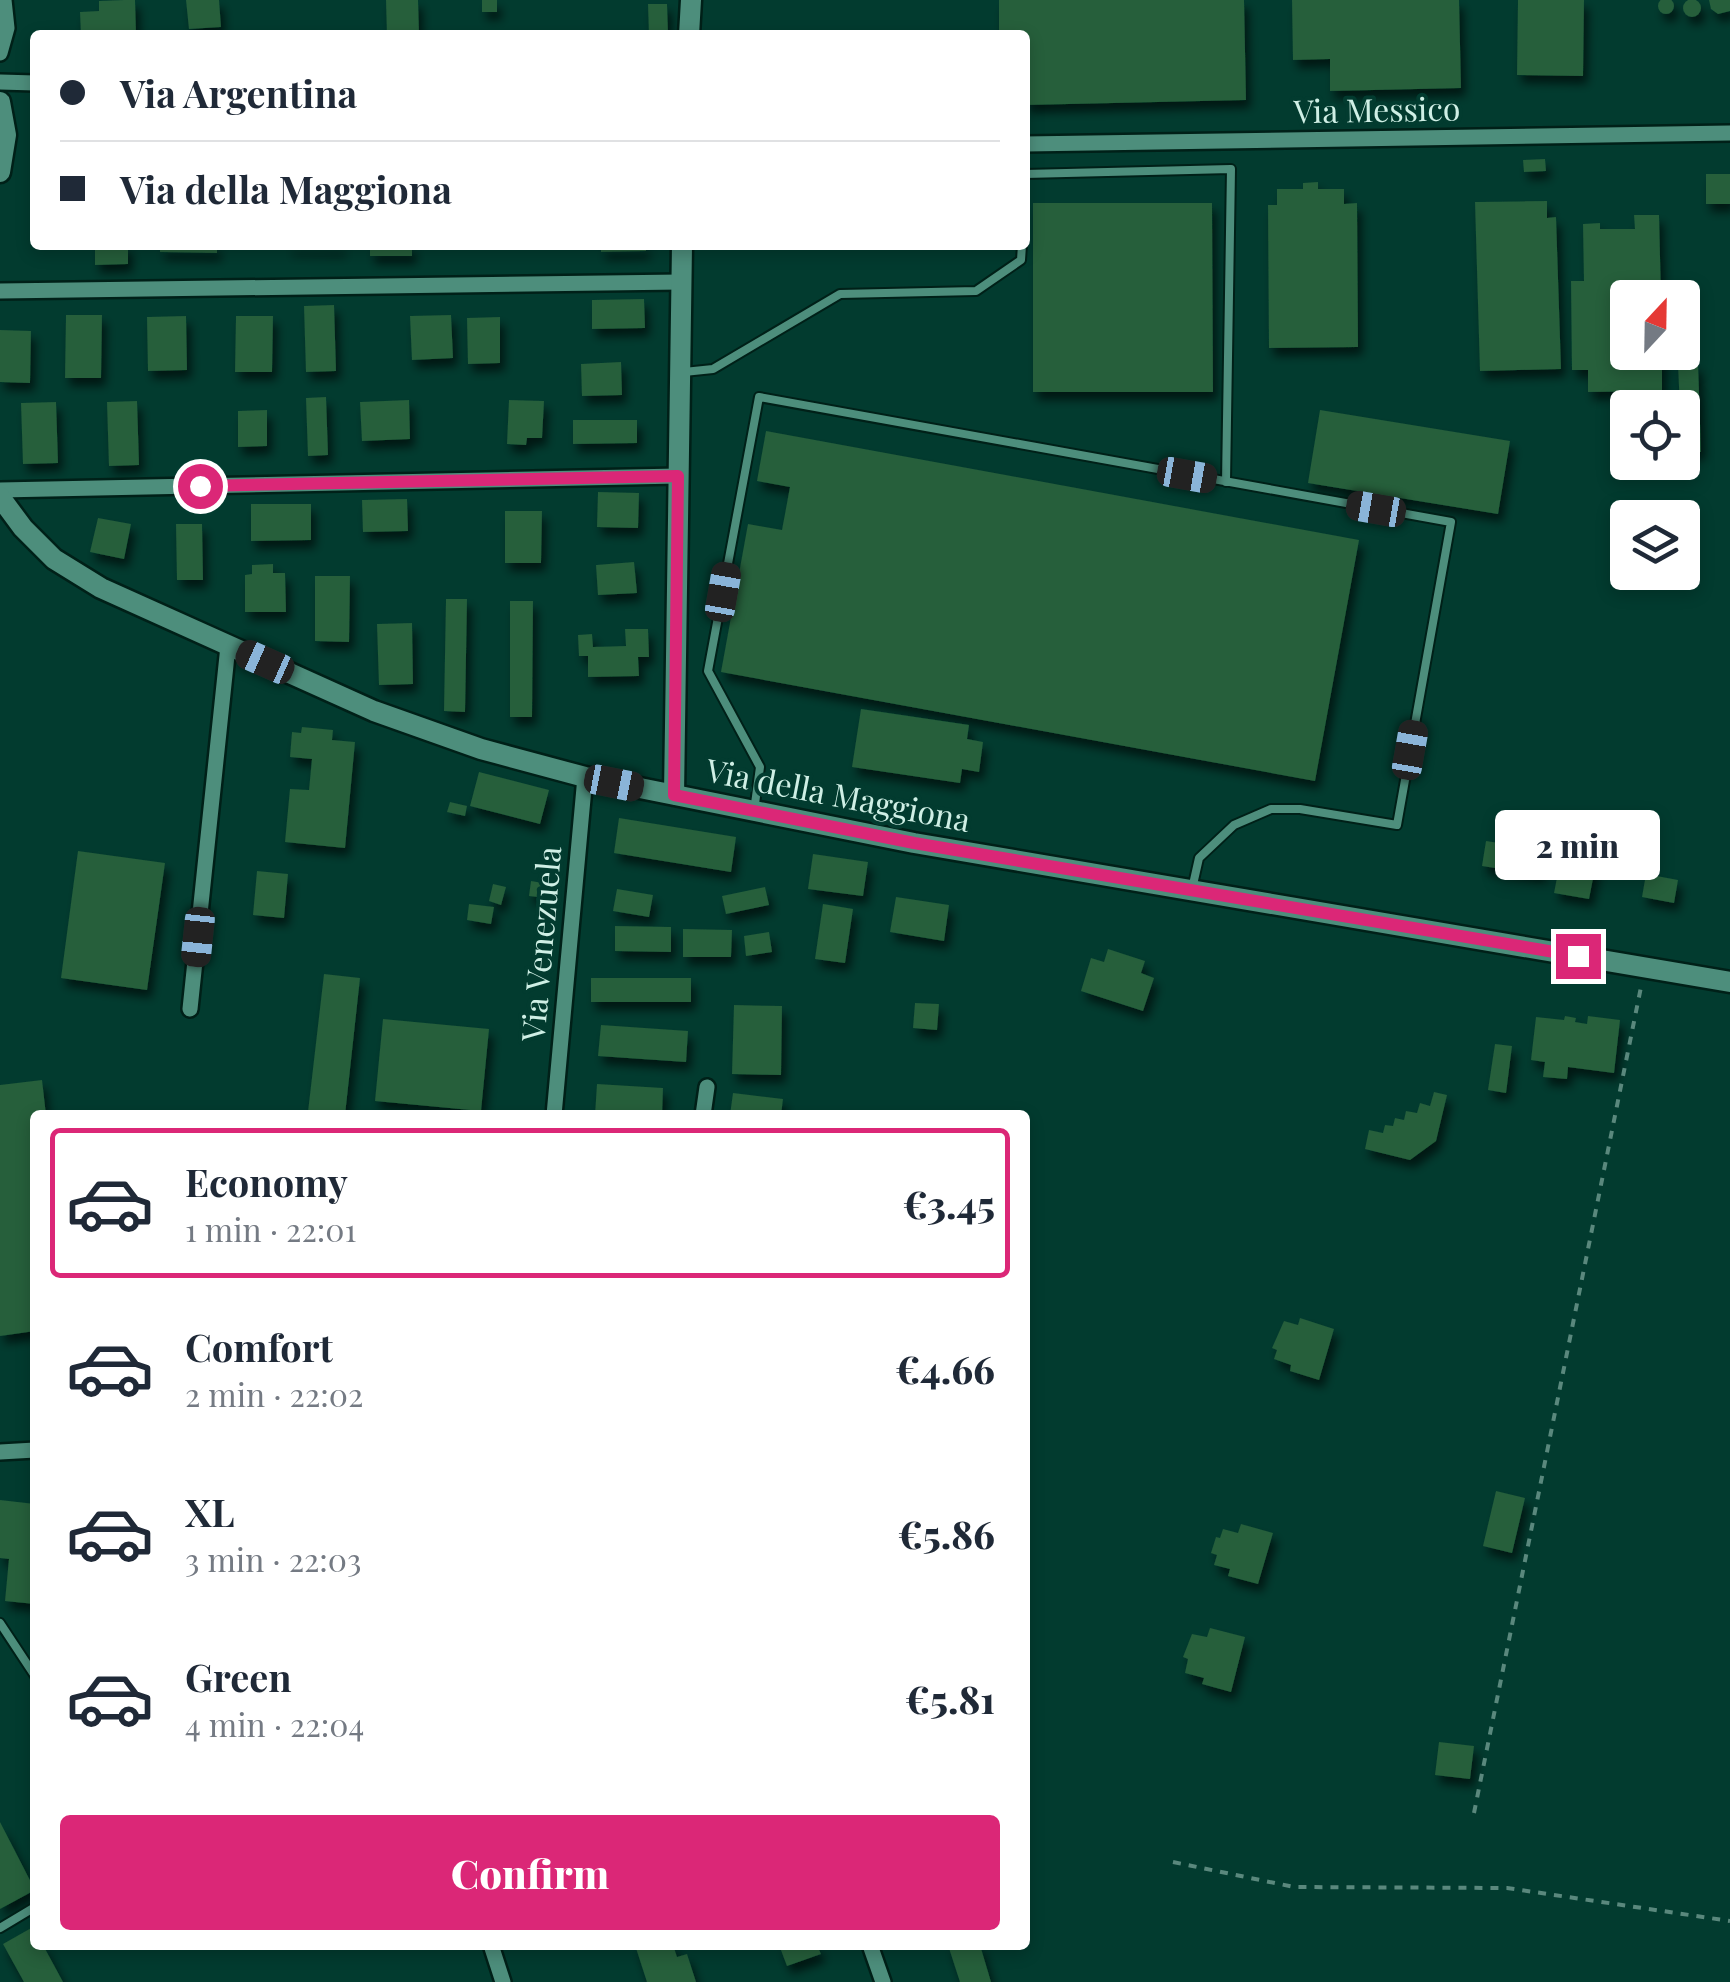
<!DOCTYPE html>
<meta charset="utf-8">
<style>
:root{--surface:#fff;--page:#f6f6f7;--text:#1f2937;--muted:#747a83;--line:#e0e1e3;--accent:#db2777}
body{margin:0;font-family:"Playfair Display",serif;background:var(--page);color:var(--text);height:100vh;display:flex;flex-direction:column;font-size:38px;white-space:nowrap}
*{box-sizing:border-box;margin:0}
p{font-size:32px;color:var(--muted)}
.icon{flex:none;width:55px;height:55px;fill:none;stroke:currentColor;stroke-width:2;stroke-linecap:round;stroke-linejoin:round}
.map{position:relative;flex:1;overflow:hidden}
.drawer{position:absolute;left:30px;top:1110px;width:1000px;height:840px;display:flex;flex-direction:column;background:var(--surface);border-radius:10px;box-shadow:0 5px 15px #0003}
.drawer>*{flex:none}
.banner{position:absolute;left:30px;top:30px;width:1000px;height:220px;border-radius:10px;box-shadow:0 5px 15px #0003;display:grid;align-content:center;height:220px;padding:0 30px;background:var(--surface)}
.needle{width:65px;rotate:22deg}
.buttons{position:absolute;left:1610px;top:280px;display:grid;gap:20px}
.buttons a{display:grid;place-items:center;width:90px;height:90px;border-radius:10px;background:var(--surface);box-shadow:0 5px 15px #0003;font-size:50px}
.end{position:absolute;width:45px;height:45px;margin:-22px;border:12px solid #db2777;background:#fff;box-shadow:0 0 0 5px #fff}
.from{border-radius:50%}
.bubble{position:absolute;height:70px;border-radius:10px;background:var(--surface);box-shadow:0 5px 15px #0003;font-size:32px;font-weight:800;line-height:70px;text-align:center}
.car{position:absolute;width:30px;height:60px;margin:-30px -15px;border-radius:12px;box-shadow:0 0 8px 2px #0007;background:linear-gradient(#222 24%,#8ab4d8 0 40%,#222 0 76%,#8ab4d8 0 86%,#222 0)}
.banner b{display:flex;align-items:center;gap:35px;height:95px;font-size:38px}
.banner b+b{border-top:2px solid var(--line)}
.banner i{width:25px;height:25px;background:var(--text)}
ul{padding:18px 0 0;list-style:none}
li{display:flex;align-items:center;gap:30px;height:150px;margin:0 20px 15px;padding:0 10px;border:5px solid transparent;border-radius:10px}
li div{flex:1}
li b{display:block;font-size:38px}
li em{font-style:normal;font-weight:800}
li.current{border-color:var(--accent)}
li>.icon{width:90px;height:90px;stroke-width:1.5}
.button{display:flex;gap:20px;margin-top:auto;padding:20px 30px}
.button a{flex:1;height:115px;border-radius:10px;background:var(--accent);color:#fff;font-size:40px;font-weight:800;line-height:115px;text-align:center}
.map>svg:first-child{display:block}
.building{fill:#255e3b;filter:url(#shadow)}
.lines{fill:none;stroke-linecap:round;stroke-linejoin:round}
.service-casing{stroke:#002018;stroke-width:12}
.minor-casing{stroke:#002018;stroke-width:20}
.tertiary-casing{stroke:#002018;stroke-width:25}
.path{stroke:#5a887d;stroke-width:4;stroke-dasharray:8 8;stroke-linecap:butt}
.service{stroke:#4d8e7c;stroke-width:8}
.minor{stroke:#4d8e7c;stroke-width:15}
.tertiary{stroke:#4d8e7c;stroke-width:20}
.route{stroke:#db2777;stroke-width:12}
.labels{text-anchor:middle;stroke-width:8;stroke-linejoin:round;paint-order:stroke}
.street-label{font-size:32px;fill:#cfefe5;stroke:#023b2f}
</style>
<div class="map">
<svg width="1730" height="1982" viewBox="0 0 1730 1982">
<defs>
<filter id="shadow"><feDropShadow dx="4.5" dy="8" stdDeviation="5" flood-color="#0009"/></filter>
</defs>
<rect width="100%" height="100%" fill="#023b2f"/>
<path class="building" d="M1658 6a8 8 0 1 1 16 0a8 8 0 1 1-16 0Z
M1683 8a9 9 0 1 1 18 0a9 9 0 1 1-18 0Z
M124 0H135L136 35H81L80 12 99 11V1Z
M186 0H219L221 27 189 29Z
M386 0H418L419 35H387Z
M482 0H497V12H482Z
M999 0H1244L1246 100 1025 105V35L999 33Z
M1292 0H1459L1461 88 1330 91V59L1293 60Z
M1518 0H1584L1583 76 1517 75Z
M1709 0H1730V11L1718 14 1711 9Z
M648 4H667L668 35H649Z
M1545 159 1546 171 1524 172 1523 160Z
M1706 174H1730V204H1706Z
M1318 182V189H1344V204L1357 203 1358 347 1269 348 1268 205H1277V189H1303V183Z
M1547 201V218L1556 217 1561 369 1480 371 1475 202Z
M1033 203H1212L1213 392H1033Z
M1634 215H1659L1661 298H1628V352H1662V391L1588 392V370H1572L1571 281H1584L1583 224 1600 223V229H1635Z
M95 245H128V264L95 265Z
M160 245H217V253L160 252Z
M288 245H342L341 249 288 248Z
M370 245H412V256H370Z
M601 245H646V251L601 252Z
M644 299 645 328 592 329V300Z
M334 305 336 371 306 372 304 306Z
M66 315H102L101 378H65Z
M451 315 453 358 412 360 410 316Z
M186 316 187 370 148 371 147 317Z
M236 316H273L272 372H235Z
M500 317V363L468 364 467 318Z
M0 330 31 331 30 383 0 382Z
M621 362 622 395 582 396 581 364Z
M1698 364 1701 452H1682L1678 365Z
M326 397 328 455 308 456 306 398Z
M409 400 410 439 362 441 360 402Z
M509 400 544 401 542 438H527L526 445 507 444Z
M137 401 139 465 109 466 107 402Z
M56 402 58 463 23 464 21 403Z
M267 410V446L238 447V411Z
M1320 410 1510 441 1498 514 1308 483Z
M573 420H637V443L573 444Z
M766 431 1359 540 1315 781 721 672 748 524 782 530 790 487 757 481Z
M598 492 639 493 638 528 597 527Z
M407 499 408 531 363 532 362 500Z
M251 504H311V540L251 541Z
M505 511H542L541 563H505Z
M98 518 131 524 124 559 90 552Z
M176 524H202L203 580H177Z
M634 562 637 593 598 595 596 565Z
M273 564V573H285L286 612H245V575L252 574V565Z
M315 576H350L349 642 315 641Z
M446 599H467L465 712 444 711Z
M510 601H533L532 717H510Z
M412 623 413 684 379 685 377 624Z
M625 629H648L649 657H638L639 676 588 677V656H579L578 635 592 634 593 647 626 646Z
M861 709 969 725 967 739 983 742 979 772 962 769 960 783 852 767Z
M302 727 333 730 332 740 355 742 345 848 285 842 290 789 309 790 312 759 290 757 292 732 301 733Z
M479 772 549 790 540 824 470 806Z
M450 802 467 806 465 816 447 812Z
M619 818 736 837 731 872 614 853Z
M1486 841 1545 850 1541 875 1482 866Z
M78 851 165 863 147 990 61 978Z
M1562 852 1597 858 1589 899 1554 893Z
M813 854 868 862 863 896 808 889Z
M257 871 288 874 284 918 253 915Z
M1646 874 1678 880 1674 903 1642 897Z
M531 881 549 884 547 898 529 896Z
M493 884 506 887 501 905 489 901Z
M765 887 769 905 726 914 722 896Z
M617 889 653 895 649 917 613 911Z
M896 897 949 905 944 941 890 932Z
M469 904 494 907 491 924 467 920Z
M823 904 853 909 845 963 815 959Z
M615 926 671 927V952L615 951Z
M683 929 732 930 731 957H683Z
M769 932 772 952 746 956 744 936Z
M1108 949 1145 961 1141 973 1154 978 1143 1011 1081 991 1091 958 1104 962Z
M324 974 360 978 345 1115 308 1112Z
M591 978H691V1002H591Z
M915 1003 939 1004 937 1030 913 1028Z
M734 1005 782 1006 781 1075 732 1074Z
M1565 1016 1576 1018 1575 1022 1587 1024 1588 1016 1620 1020 1614 1073 1568 1067 1567 1079 1543 1077 1545 1062 1531 1060 1536 1017 1564 1020Z
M383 1019 489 1029 481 1111 375 1101Z
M601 1025 688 1031 686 1062 598 1056Z
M1495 1044 1512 1046 1506 1093 1488 1090Z
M42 1080 46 1115H35V1331L0 1336V1085Z
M597 1084 663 1088 662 1115H595Z
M1434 1092 1447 1095 1436 1141 1410 1160 1365 1149 1369 1130 1383 1133 1385 1125 1393 1126 1395 1118 1404 1120 1406 1111 1417 1113 1420 1103 1430 1106Z
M733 1093 783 1099 781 1115H730Z
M1300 1318 1334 1329 1319 1380 1290 1371 1291 1365 1274 1359 1277 1350 1272 1348 1284 1321 1298 1325Z
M1496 1491 1525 1498 1512 1553 1483 1546Z
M0 1500 35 1504V1604L5 1601 9 1559 0 1558Z
M1241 1524 1273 1533 1258 1584 1228 1576 1230 1569 1214 1565 1217 1555 1211 1553 1216 1537 1220 1538 1223 1529 1238 1533Z
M1210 1628 1245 1637 1231 1692 1202 1684 1204 1678 1185 1673 1188 1659 1183 1657 1192 1634 1207 1637Z
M1439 1742 1474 1746 1470 1779 1435 1775Z
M0 1822 35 1890 0 1909Z
M33 1927 35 1945H43L63 1982H24L3 1944Z
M635 1945H673L677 1957 687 1954 696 1982H647Z
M779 1945H817L821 1954 787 1966Z
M948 1945H980L991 1982H960Z"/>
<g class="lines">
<g class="service-casing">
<path id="service" d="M1025 174 1231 169 1226 482
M684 372 713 369 840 294 976 291 1021 260 1022 245
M754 811 760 767 708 671 759 397 1451 522 1397 825 1300 809H1271L1234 825 1199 858 1192 889
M0 1623 35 1676
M0 1928 35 1907"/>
</g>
<g class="minor-casing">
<path id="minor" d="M0 53 7 28 4 0
M0 82 35 83
M1025 144 1730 133
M0 291 681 282
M0 490 678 476
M190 1009 228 646
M554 1115 585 777
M703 1115 707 1087
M0 1452 35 1450
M491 1945 503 1982
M870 1945 883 1982"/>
</g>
<g class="tertiary-casing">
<path id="tertiary" d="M689 35 691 0
M0 102 6 135 0 172
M0 497 23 528 54 559 101 588 374 711 481 749 585 777 914 843 1730 982
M674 795 682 245"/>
</g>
<path class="path" d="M1474 1813 1641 987
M1173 1862 1294 1887 1507 1888 1730 1921"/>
<use href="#service" class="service"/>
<use href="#minor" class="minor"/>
<use href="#tertiary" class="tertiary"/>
</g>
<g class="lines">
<path class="route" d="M200 486 678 476 674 795 914 843 1578 956"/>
</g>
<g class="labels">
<g class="street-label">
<text transform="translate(1377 111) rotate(-1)" y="11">Via Messico</text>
<text transform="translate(838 796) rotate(11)" y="11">Via della Maggiona</text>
<text transform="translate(542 944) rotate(-85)" y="11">Via Venezuela</text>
</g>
</g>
</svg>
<div class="buttons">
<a><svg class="needle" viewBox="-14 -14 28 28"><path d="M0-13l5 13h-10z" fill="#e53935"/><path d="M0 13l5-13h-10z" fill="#747a83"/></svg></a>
<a><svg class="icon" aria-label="locate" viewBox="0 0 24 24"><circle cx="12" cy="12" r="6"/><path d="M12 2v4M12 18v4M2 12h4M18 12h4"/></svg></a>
<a><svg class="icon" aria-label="layers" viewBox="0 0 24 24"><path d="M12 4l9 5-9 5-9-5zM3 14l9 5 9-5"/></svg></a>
</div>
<i class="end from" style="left:200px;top:486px"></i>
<i class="end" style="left:1578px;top:956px"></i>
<div class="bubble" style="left:1495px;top:810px;width:165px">2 min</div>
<i class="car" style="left:1187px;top:475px;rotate:100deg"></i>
<i class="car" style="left:1376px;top:509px;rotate:280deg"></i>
<i class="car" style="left:723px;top:592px;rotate:10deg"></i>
<i class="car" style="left:265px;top:662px;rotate:294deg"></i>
<i class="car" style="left:1410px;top:750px;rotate:10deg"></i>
<i class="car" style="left:614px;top:783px;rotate:101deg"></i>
<i class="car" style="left:198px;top:937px;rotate:186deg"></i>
<div class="banner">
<b><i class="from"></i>Via Argentina</b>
<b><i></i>Via della Maggiona</b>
</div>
<section class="drawer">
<ul>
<li class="current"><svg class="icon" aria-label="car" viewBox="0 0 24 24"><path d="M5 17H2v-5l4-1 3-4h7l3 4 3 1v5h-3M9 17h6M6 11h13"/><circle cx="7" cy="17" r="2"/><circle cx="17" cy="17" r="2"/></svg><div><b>Economy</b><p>1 min · 22:01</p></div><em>€3.45</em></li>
<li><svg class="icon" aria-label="car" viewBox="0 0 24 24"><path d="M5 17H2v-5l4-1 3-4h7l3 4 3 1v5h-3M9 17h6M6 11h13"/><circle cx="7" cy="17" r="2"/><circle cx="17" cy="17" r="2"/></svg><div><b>Comfort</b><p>2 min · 22:02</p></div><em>€4.66</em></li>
<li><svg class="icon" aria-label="car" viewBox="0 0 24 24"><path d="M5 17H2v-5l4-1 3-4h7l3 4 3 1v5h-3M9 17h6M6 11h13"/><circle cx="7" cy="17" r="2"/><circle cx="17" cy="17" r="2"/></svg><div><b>XL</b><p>3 min · 22:03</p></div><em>€5.86</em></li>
<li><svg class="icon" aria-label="car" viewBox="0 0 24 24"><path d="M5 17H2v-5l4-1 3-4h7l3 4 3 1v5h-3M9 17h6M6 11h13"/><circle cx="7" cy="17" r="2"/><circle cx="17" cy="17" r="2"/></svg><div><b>Green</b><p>4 min · 22:04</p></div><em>€5.81</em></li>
</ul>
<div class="button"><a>Confirm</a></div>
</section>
</div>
